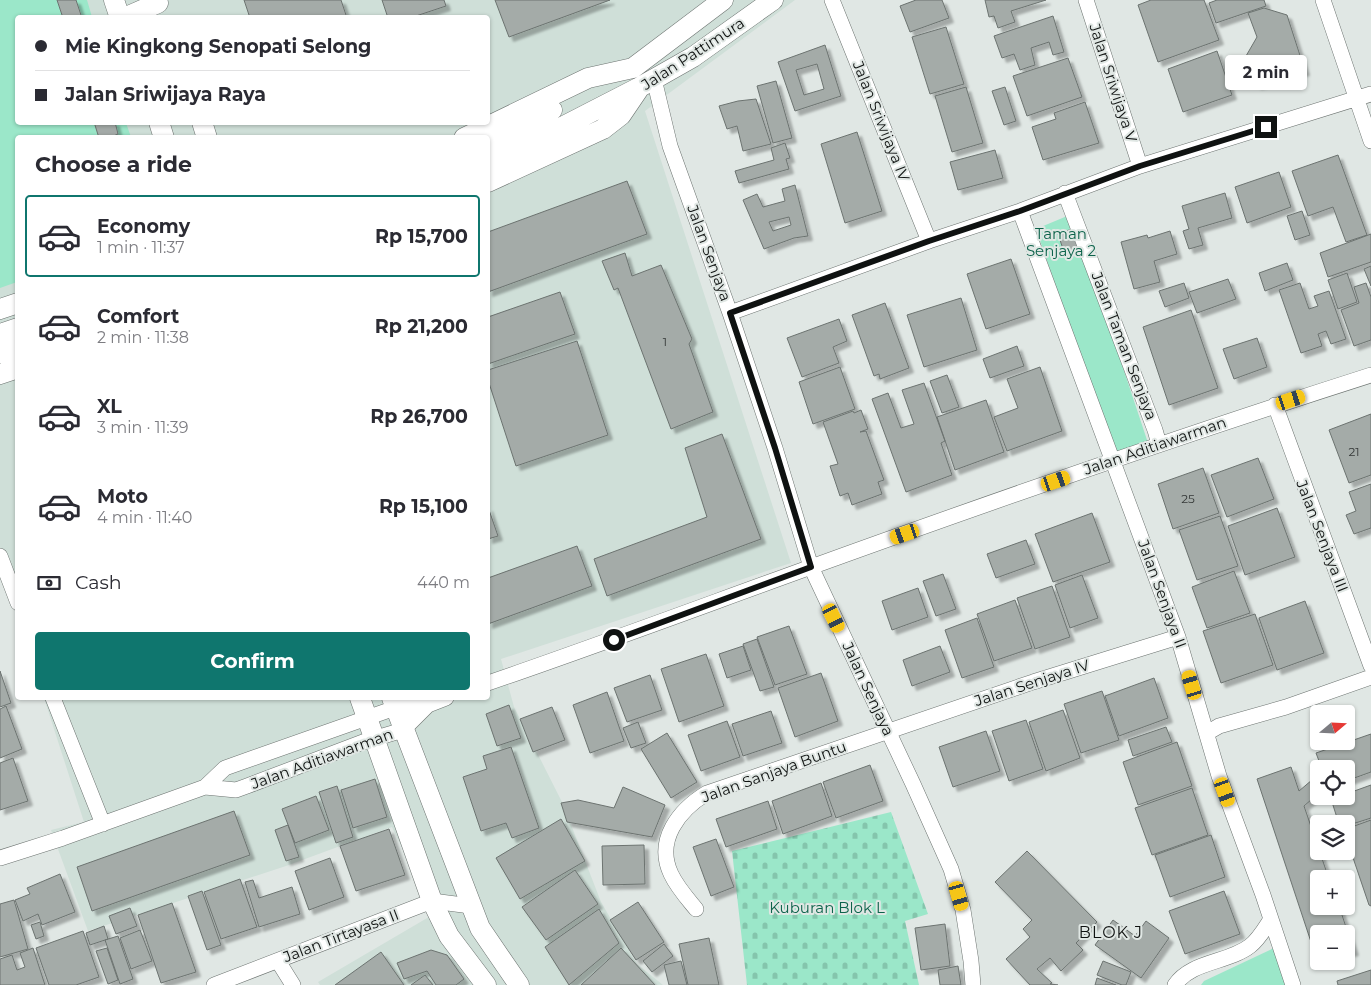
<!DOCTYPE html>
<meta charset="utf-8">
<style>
:root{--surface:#fff;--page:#f2f2f3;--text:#2b2b33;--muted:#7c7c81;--line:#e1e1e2;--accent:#0f766e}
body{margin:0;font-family:Montserrat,sans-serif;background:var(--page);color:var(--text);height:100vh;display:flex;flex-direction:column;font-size:19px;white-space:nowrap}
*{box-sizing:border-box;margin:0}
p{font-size:16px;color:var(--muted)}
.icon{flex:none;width:28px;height:28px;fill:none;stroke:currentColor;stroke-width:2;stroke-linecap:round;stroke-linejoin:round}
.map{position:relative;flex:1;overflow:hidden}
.side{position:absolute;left:15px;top:135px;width:475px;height:565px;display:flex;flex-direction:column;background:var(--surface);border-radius:5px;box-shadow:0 1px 4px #0004}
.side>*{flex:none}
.banner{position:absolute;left:15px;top:15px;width:475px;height:110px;border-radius:5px;box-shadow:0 1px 4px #0004;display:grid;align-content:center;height:110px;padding:0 20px;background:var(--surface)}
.needle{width:32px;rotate:71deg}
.fabs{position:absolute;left:1310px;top:705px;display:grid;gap:10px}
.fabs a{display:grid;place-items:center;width:45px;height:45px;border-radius:5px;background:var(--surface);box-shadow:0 1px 4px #0004;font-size:25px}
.end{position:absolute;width:22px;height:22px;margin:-11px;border:6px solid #0f1211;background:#fff;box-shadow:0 0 0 2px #fff}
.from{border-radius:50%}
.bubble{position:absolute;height:35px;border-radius:5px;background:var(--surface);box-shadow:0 1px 4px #0004;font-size:16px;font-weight:700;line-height:35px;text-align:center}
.car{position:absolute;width:15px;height:30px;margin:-15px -8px;border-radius:6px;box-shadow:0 0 4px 1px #0007;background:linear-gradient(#f5c518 24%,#345 0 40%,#f5c518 0 76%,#345 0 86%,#f5c518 0)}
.banner b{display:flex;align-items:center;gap:18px;height:48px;font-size:19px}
.banner b+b{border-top:1px solid var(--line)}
.banner i{width:12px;height:12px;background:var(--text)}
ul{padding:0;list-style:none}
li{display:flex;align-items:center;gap:15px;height:82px;margin:0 10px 8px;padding:0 10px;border:2px solid transparent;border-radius:5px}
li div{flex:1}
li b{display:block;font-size:19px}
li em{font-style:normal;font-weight:700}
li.selected{border-color:var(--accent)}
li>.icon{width:45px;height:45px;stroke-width:1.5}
h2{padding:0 20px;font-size:22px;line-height:60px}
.pay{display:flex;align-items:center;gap:12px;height:55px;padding:0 20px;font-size:19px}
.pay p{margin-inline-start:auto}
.cta{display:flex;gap:10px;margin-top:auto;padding:10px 20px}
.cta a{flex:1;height:58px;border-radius:5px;background:var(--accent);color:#fff;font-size:20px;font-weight:700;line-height:58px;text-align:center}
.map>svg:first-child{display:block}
.built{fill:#cfdfd8;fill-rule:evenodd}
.cemetery{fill:url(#cemetery-stones)}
.park{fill:#9be7c9}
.building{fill:#a4aba8;stroke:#6c7370;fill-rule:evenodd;filter:url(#shadow)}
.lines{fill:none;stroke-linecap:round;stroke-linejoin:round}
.minor-casing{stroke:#6c7370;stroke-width:16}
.major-casing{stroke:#6c7370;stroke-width:21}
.minor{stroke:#fff;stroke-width:15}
.major{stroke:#fff;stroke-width:20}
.route{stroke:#0f1211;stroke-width:6}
.labels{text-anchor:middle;stroke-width:4;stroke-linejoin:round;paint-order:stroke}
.number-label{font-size:12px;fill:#343837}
.street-label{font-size:15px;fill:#0f1211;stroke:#e0e7e4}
.park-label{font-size:15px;fill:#0d634b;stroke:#e0e7e4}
.neighbourhood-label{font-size:16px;letter-spacing:1px;fill:#0f1211;stroke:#e0e7e4}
</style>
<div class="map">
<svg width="1371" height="985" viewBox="0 0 1371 985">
<defs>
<pattern id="cemetery-stones" width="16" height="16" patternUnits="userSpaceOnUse" patternTransform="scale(1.25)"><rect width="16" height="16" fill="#9be7c9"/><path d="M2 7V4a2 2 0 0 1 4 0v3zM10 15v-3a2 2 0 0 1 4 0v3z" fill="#84c5ac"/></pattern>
<filter id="shadow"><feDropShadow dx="4.5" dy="4.5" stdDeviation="1" flood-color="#0004"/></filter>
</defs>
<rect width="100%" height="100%" fill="#e0e7e4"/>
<path class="built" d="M0 0H795L645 111 791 563 501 659 514 707 563 804 601 902 637 964 663 985H320L318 982 434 914 392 827 286 866 88 931 51 830 84 822 44 698H488V138H18L17 615 0 560ZM18 18H488V122H18Z"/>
<path class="cemetery" d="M891 812 928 914 905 921 919 985H747L732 851Z"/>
<path class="park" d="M0 0H87L92 17 18 18V122L126 123 131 137 18 138 17 282 0 288Z
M1072 214 1149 446 1114 455 1036 229Z
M1276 947 1288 985H1201L1204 981Z"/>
<path class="building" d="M57 0H76L82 18H63Z
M244 0H341L347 18H250Z
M382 0H444L446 6 410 18H388Z
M495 0H610L509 37Z
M916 0H942L949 18 910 32 900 6Z
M985 0H1046L1011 11 1015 22 998 28 994 16 989 17Z
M1151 0H1204L1219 40 1158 62 1138 5Z
M1217 0H1264L1266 6 1216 23 1209 3Z
M1264 8 1287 15 1305 71 1257 85 1246 56 1257 37 1248 13Z
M1053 16 1064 52 1053 55 1049 42 1031 48 1035 65 1020 70 1014 54 1002 58 994 36Z
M946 27 964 84 930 94 912 37Z
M825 45 841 96 795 111 778 62ZM817 64 824 89 804 95 796 70Z
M1217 51 1232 95 1183 112 1168 69Z
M1068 58 1082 97 1027 116 1013 76Z
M776 81 792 138 773 143 757 86Z
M966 87 983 143 952 152 935 96Z
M1005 87 1016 121 1004 125 992 91Z
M756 99 771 144 743 151 737 126 727 129 719 106 738 101Z
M1085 102 1099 143 1043 160 1032 127 1056 119 1054 113Z
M94 122H115L118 134 109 138H99Z
M857 132 882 211 845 223 821 144Z
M785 143 790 158 786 159 789 169 739 183 735 171 774 160 771 148Z
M995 150 1003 178 958 190 950 162Z
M1338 155 1367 235 1346 242 1333 207 1308 216 1292 171Z
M1279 172 1291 207 1247 223 1235 187Z
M627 181 647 234 488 292V232Z
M795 185 808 236 794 238 764 249 743 200 757 194 763 207 785 201 782 189ZM789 217 791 225 773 231 769 222Z
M1225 193 1232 218 1198 228 1203 245 1189 249 1183 231 1189 229 1182 206Z
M1302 211 1310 235 1295 240 1287 216Z
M1072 229 1078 247 1064 252 1058 234Z
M1170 231 1177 254 1154 261 1160 282 1134 289 1121 242 1147 235 1148 238Z
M1371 234V262L1328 277 1320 253Z
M625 253 632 276 661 265 692 339 689 344 713 412 671 429 618 288 614 290 602 261Z
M1011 259 1030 314 986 329 967 274Z
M1287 263 1293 280 1265 291 1259 273Z
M1371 266V286L1364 269Z
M1347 273 1357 302 1338 309 1328 280Z
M1228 279 1236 299 1197 313 1189 292Z
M1184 283 1189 298 1165 307 1159 291Z
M1300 283 1309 309 1318 306 1314 296 1329 291 1346 339 1331 344 1326 331 1318 334 1322 346 1301 353 1279 290Z
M1366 283 1371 297V340L1354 346 1341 310 1359 303 1354 287Z
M560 292 575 334 488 364V317Z
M961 298 977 350 924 367 907 315Z
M885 303 909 368 880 379 879 374 874 376 852 315Z
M1191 310 1218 388 1169 405 1143 327Z
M839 319 847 341 833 347 839 363 802 377 787 338Z
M1257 338 1267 367 1234 379 1223 349Z
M577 341 608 435 516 466 488 380V370Z
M1017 346 1024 366 990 378 983 359Z
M840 367 855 409 813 424 799 382Z
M1040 367 1062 431 1007 451 994 417 1018 408 1007 379Z
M947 375 959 407 942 413 930 381Z
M924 383 945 441 941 443 952 475 906 492 872 399 888 393 901 428 914 424 902 390Z
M986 400 1004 452 955 470 937 417Z
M861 410 868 429 860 432 866 431 884 480 878 482 882 494 852 505 848 493 840 496 830 466 838 464 823 422 853 411 854 413Z
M1371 414V475L1349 483 1329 430Z
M722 434 761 539 607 596 594 559 707 517 685 448Z
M1258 458 1274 499 1227 517 1211 475Z
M1203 468 1219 513 1173 529 1158 484Z
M1371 484V528L1354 534 1346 515 1356 511 1349 492Z
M488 507 498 536 488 539Z
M1277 508 1295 557 1245 575 1228 526Z
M1092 513 1110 562 1053 582 1035 534Z
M1220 516 1238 566 1197 580 1179 530Z
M1026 540 1035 564 996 578 987 554Z
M577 546 592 586 488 624V578Z
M1234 571 1250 613 1207 628 1192 587Z
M943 574 956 609 936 616 923 581Z
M1082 575 1098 618 1070 628 1055 585Z
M1052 586 1070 637 1035 649 1017 598Z
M918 588 928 617 892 630 882 601Z
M1015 600 1032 648 994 661 977 614Z
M1305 601 1324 653 1277 670 1259 618Z
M1255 614 1273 665 1221 683 1203 631Z
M977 618 994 667 962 678 945 630Z
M789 626 807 674 775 685 757 637Z
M757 639 774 687 760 691 743 644Z
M743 646 751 670 727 678 719 654Z
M940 646 950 672 912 686 903 660Z
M706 654 724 706 679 722 661 669Z
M0 671 11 703 0 707Z
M821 673 838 721 795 737 778 688Z
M650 675 662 710 627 722 614 688Z
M1154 678 1168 718 1119 736 1105 696Z
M1102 691 1119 740 1081 753 1064 704Z
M607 692 624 741 590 753 573 705Z
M509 705 521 738 497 746 486 714Z
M6 706 22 749 0 758V709Z
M552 707 565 740 533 752 520 719Z
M1063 710 1080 758 1046 771 1029 722Z
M771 711 782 743 743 756 732 724Z
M1026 720 1043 769 1009 781 992 731Z
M727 721 740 757 701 771 688 735Z
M638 722 646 743 631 748 623 728Z
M1166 727 1172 742 1133 756 1128 740Z
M986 731 1000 771 953 787 939 747Z
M667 733 697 782 671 798 641 749Z
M1371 734V772L1346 781V769H1322L1316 753Z
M1177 742 1192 786 1138 805 1123 762Z
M511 747 539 828 512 838 506 823 481 831 463 777 487 769 483 756Z
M13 758 28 801 0 810V763Z
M870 765 883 801 836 818 823 782Z
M1291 767 1299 791 1319 774V793L1304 806 1329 879H1319V906H1339L1354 951 1346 953V934H1319V961H1324L1318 963 1257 779Z
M375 779 387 817 353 828 341 790Z
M821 783 832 816 783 834 772 801Z
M1371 785V818L1346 826V824H1339L1331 799 1340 796H1346V794Z
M337 786 353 837 336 843 319 792Z
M623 787 665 805 652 837 567 822 561 803 578 800 614 808Z
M1192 788 1208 835 1152 855 1135 808Z
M316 796 329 830 295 843 282 809Z
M768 801 777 829 726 847 716 819Z
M234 811 250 855 92 911 77 867Z
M561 819 585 861 520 899 496 858Z
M1371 820V906L1369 905 1346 837V829Z
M288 825 299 857 286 861 275 830Z
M389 829 405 875 356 891 340 846Z
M1211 835 1225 877 1170 897 1155 855Z
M716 839 734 887 711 896 693 847Z
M644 845 645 884 603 885 602 846Z
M1027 851 1097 922 1076 943 1083 950 1061 971 1050 958 1037 969 1052 983 1050 984 1058 985H1030L1006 959 1030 937 1023 929 1032 920 995 882Z
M330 858 344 897 309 910 295 871Z
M575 870 598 904 546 940 522 907Z
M60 874 75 912 42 925 38 914 23 921 15 900 30 894 27 888Z
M240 879 257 927 221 939 204 892Z
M253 880 259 898 292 887 300 914 259 927 245 882Z
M202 891 221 945 207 950 188 896Z
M1224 891 1240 934 1185 954 1169 911Z
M14 900 28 949 0 957V904Z
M638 902 664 942 636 960 610 920Z
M172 903 196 972 161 983 138 915Z
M130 908 137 926 116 934 109 916Z
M599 909 619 943 569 985 545 947Z
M1113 920 1135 936 1146 921 1169 938 1141 978 1095 945Z
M40 922 44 936 36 939 31 925Z
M945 924 950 966 921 970 915 928Z
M104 926 108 939 90 945 86 933Z
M140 930 152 961 131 969 120 938Z
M83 931 99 977 76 985H49L36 948Z
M118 936 133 979 120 984 105 940Z
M709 938 719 985H688L679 944Z
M664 944 673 956 652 972 643 961Z
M33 948 45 985H0V959L12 955 17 970 25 967 20 953Z
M107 948 118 980 108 984 96 951Z
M621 948 655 985H581Z
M431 950 447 955 464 979 456 985H436L427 971 404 979 397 963Z
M381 952 404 985H335Z
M681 961 687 985H669L664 965Z
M1103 961 1131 972 1126 985H1122L1097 975Z
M958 966 961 985H940L938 970Z
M1371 970V985H1338L1337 981Z
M425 975 433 985H411Z
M1097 978 1116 985H1095Z"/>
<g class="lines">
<g class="minor-casing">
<path id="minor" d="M832 0 929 241
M1086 0 1140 166
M1323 0 1371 141
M654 79 670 146 730 313 775 448 811 567 913 784 951 869 963 910 971 961 973 985
M1065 193 1155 430 1159 444
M1020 211 1178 637 1219 776 1263 895 1293 985
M730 313 929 241 1020 211 1140 166 1371 94
M1275 405 1371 666
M0 556 18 603
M488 683C596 646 703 606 811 567 996 500 1183 435 1371 375
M53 698 103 824
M1207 733 1219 726 1286 707 1371 677
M205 787 225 768 395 708 428 705
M0 858 63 838 205 787 236 790 247 786 363 742 403 730 428 705 446 698
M696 909C687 898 677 887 671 874 655 840 679 810 707 793L1033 682 1178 637
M278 961 293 985
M214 985 432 901 471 906
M1175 985C1191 961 1228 963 1250 946 1259 939 1265 928 1271 919"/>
</g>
<g class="major-casing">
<path id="major" d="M114 0 120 18
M124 18 158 3
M159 122 164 138
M202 122 207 138
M464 138 588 78 633 68 723 0
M488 144 552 110
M488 165 638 88
M488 182 603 129 621 115 640 87 693 57 773 0
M0 309 18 303
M0 334 18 328
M0 353 18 348
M0 374 18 368
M360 698 432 901 449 936 486 985
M392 698 480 928 519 985"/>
</g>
<use href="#minor" class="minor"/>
<use href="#major" class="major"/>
</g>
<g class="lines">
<path class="route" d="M614 640 811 567 775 448 730 313 929 241 1020 211 1140 166 1266 127"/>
</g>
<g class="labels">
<g class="number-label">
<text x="665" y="346">1</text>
<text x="1354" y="456">21</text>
<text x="1188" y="503">25</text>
</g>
<g class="street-label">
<text transform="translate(693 54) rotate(-33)" y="5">Jalan Pattimura</text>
<text transform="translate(1113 83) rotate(72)" y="5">Jalan Sriwijaya V</text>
<text transform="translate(881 121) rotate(68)" y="5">Jalan Sriwijaya IV</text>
<text transform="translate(709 253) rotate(70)" y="5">Jalan Senjaya</text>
<text transform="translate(1124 346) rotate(69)" y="5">Jalan Taman Senjaya</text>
<text transform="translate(1155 446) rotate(-19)" y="5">Jalan Aditiawarman</text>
<text transform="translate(1322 536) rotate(69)" y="5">Jalan Senjaya III</text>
<text transform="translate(1162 594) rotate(70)" y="5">Jalan Senjaya II</text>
<text transform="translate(1032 683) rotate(-18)" y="5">Jalan Senjaya IV</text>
<text transform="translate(868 689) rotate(65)" y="5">Jalan Senjaya</text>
<text transform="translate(322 759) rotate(-20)" y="5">Jalan Aditiawarman</text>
<text transform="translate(774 772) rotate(-20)" y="5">Jalan Sanjaya Buntu</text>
<text transform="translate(341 936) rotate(-21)" y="5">Jalan Tirtayasa II</text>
</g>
<g class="park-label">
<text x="1061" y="239">Taman<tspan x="1061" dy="17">Senjaya 2</tspan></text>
<text x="827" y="913">Kuburan Blok L</text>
</g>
<g class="neighbourhood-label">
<text x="1111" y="938">BLOK J</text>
</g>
</g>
</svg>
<div class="fabs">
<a><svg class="needle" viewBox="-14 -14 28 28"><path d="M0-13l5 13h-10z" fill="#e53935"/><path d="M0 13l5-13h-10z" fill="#7c7c81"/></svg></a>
<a><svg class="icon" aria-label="locate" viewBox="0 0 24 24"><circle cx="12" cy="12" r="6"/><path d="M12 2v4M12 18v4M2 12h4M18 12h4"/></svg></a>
<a><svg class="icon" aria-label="layers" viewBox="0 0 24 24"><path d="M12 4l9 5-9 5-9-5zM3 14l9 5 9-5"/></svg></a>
<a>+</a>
<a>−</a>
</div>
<i class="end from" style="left:614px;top:640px"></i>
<i class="end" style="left:1266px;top:127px"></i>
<div class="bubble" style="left:1225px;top:55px;width:82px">2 min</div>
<i class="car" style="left:1291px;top:400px;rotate:72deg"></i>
<i class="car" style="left:1056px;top:481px;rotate:71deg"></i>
<i class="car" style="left:905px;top:534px;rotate:251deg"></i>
<i class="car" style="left:834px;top:618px;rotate:154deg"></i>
<i class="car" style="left:1192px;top:685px;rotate:343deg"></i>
<i class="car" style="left:1225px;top:792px;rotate:160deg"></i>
<i class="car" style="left:959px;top:896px;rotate:164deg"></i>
<div class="banner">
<b><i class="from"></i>Mie Kingkong Senopati Selong</b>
<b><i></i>Jalan Sriwijaya Raya</b>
</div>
<section class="side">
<h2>Choose a ride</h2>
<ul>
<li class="selected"><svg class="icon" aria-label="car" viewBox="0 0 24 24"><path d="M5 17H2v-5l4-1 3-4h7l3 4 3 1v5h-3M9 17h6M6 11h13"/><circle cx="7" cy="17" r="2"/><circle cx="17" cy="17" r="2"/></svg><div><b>Economy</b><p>1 min · 11:37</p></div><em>Rp 15,700</em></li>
<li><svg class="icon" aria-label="car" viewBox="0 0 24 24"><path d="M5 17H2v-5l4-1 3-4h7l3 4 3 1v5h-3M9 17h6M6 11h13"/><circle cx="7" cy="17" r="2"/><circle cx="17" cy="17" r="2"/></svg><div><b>Comfort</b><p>2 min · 11:38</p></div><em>Rp 21,200</em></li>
<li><svg class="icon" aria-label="car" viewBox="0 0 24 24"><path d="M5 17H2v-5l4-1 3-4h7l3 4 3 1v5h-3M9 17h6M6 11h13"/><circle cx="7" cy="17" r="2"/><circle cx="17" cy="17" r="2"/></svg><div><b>XL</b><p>3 min · 11:39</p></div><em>Rp 26,700</em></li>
<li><svg class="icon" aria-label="car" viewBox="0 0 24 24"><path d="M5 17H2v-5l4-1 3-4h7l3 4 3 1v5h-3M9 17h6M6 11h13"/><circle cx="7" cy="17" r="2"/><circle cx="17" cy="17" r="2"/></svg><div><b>Moto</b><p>4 min · 11:40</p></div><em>Rp 15,100</em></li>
</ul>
<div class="pay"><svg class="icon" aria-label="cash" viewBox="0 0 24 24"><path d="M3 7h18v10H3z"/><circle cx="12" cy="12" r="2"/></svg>Cash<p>440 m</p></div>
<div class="cta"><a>Confirm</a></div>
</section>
</div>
